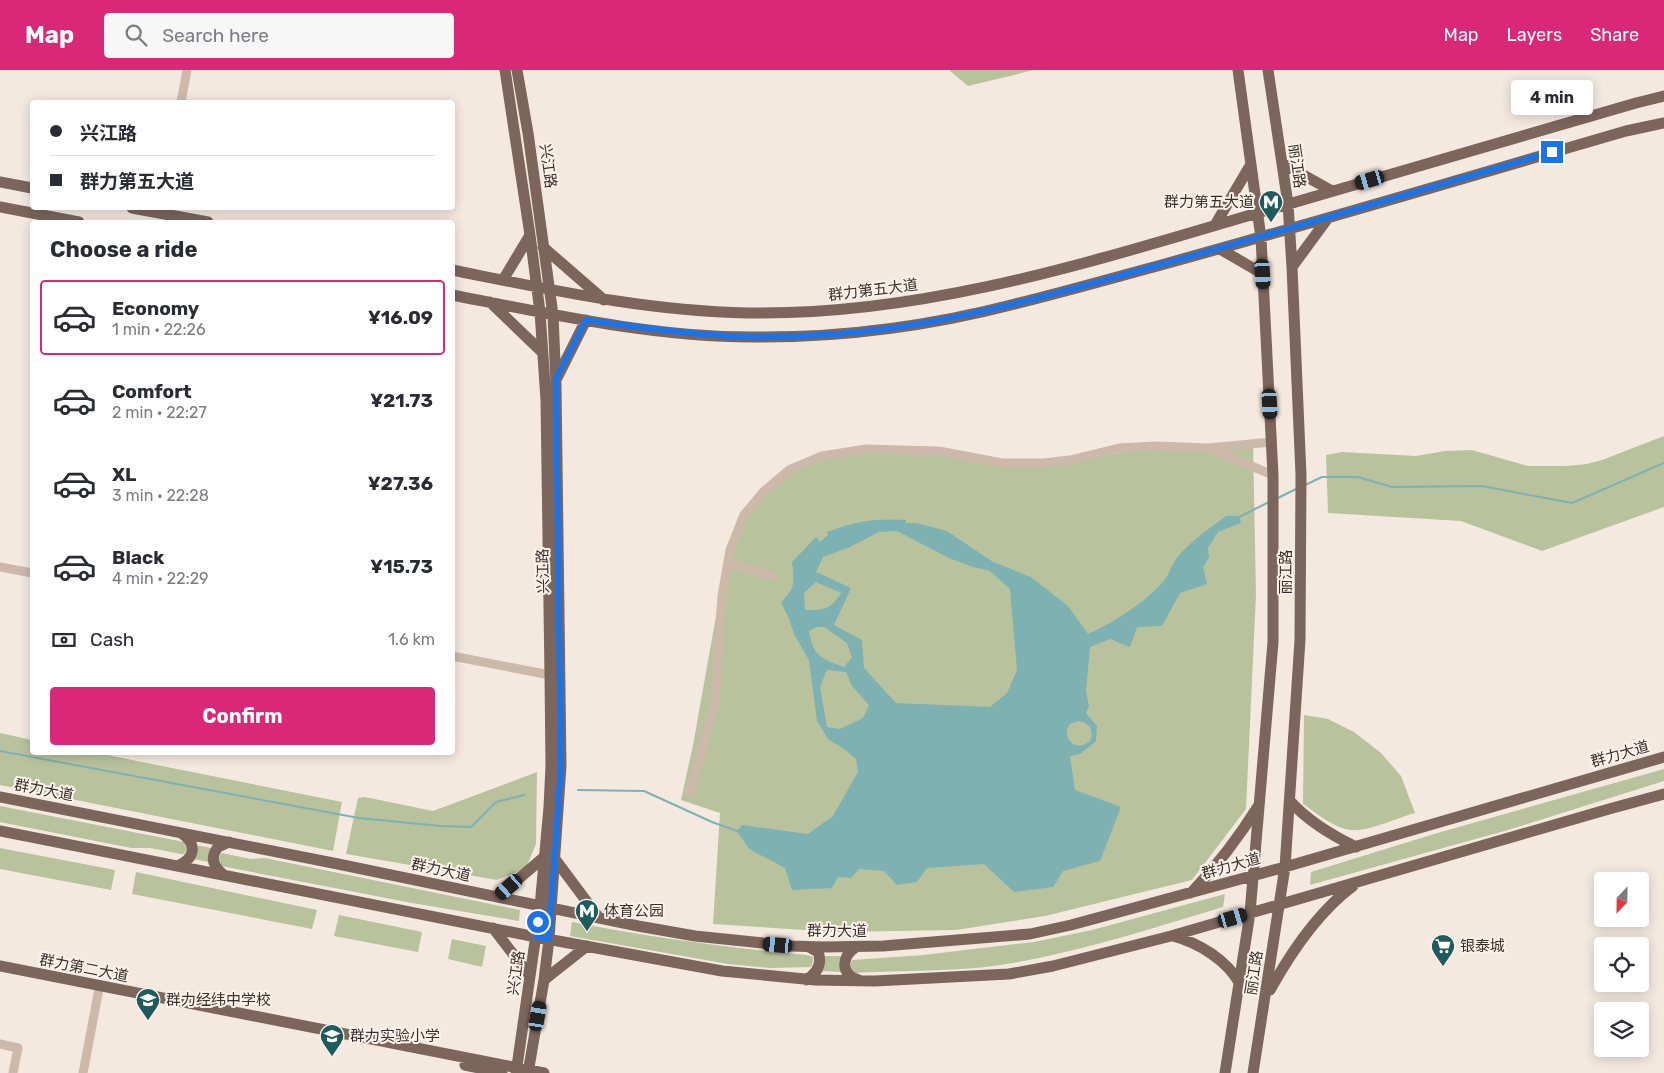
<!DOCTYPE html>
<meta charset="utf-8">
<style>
:root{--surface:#fff;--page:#f7f7f7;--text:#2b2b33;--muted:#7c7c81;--line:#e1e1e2;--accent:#db2777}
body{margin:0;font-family:Rubik,"Noto Sans SC",sans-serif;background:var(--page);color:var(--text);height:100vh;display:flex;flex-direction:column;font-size:19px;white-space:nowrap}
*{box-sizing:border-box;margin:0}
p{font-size:16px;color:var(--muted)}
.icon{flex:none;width:28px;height:28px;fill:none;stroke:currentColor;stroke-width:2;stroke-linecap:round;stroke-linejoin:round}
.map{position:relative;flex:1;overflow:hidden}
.details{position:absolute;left:30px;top:150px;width:425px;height:535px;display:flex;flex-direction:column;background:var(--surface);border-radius:5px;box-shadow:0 2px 12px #0003}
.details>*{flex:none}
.top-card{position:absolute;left:30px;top:30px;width:425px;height:110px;border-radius:5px;box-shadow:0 2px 12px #0003;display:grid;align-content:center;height:110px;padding:0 20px;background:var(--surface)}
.needle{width:32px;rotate:202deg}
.tools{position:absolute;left:1594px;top:802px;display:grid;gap:10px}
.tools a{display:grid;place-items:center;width:55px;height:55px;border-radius:5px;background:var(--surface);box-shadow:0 2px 12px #0003;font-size:25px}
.end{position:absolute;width:22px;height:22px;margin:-11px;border:6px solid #1a73e8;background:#fff;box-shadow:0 0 0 2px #fff}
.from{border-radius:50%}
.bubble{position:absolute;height:35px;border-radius:5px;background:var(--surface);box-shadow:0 2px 12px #0003;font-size:16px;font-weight:700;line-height:35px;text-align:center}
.car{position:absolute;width:15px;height:30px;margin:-15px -8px;border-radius:6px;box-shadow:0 0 4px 1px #0007;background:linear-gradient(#222 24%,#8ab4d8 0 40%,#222 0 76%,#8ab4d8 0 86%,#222 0)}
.top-card b{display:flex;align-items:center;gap:18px;height:48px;font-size:19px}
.top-card b+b{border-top:1px solid var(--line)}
.top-card i{width:12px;height:12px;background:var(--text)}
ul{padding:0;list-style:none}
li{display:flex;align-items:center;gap:15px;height:75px;margin:0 10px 8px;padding:0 10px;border:2px solid transparent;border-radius:5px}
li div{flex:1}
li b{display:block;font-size:19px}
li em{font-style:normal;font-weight:700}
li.selected{border-color:var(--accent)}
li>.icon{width:45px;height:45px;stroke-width:1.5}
h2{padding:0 20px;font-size:22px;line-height:60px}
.pay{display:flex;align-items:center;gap:12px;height:55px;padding:0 20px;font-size:19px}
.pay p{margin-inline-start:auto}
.cta{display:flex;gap:10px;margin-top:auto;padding:10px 20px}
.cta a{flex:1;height:58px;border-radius:5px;background:var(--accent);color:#fff;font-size:20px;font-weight:700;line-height:58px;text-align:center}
header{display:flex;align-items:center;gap:30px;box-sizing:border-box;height:70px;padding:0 25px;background:var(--accent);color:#fff}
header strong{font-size:24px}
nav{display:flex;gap:28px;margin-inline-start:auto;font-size:18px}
.search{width:350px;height:45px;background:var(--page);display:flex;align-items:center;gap:12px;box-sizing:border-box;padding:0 18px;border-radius:5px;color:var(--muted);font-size:19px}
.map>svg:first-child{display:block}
.green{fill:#b8c39e}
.water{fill:#7db1b2;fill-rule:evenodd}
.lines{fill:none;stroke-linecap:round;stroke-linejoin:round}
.stream{stroke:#7db1b2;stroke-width:2}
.minor{stroke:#ccb9aa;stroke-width:9}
.major{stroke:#7c655b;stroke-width:11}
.route{stroke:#1a73e8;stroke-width:6}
.labels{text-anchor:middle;stroke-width:4;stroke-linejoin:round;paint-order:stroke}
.street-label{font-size:15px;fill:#3a2e2a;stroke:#fbf3ec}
.poi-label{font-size:15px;fill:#3a2e2a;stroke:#fbf3ec;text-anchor:start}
</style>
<header>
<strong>Map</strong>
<div class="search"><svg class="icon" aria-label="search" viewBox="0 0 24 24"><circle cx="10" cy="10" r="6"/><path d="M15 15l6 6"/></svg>Search here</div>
<nav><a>Map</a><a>Layers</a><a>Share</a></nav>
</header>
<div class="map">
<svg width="1664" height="1003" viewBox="0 0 1664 1003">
<rect width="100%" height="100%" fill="#f4e9df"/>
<path class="green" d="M949 0H1034L968 16Z
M1664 366V437L1542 481 1461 451 1328 443 1326 385 1342 382 1416 386 1445 381 1472 380 1528 396H1566L1587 394 1602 390Z
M1253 371 1256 525 1246 739 1192 810 1045 846 956 860 836 862 713 854 720 743 681 730 693 675 728 479 740 443 780 402 819 384 879 379 1048 396 1128 381Z
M1304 645 1328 649 1354 662 1381 683 1401 706 1415 743C1398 748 1375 758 1359 760 1339 763 1318 744 1303 734Z
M0 663 32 670V682L97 683 342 732 333 781 0 715Z
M1664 699V711L1508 760 1310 815 1311 802 1434 764Z
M537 702 536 774 526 798 497 810 346 784 358 728 365 727 433 741Z
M0 736 184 772 187 779 184 784H181L150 778H131L0 752Z
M196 775 211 778 208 792 193 789Z
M0 778 115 800 111 820 0 799Z
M222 783 251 789 265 788 520 840 519 851 412 833 221 796C218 791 218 787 222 783Z
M136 802 317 840 312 859 132 824Z
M1225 824 1223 837C1150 859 1077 883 1001 895 953 902 905 900 856 903L851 901 850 897 852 890 923 885 1034 872 1092 860Z
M339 845 422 862 418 882 334 866Z
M572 852C650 867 728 878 807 885L813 887V891L811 897 770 898 728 894 570 866Z
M452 869 486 876 482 897 448 889Z
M823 886H841V902L822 901Z"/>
<path class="water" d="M1226 446H1239L1241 453 1218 462 1208 478 1209 487 1203 497 1207 514 1180 523 1162 556 1137 557 1130 577 1110 569 1090 577 1086 621 1089 636 1086 643 1097 656 1096 671 1080 684 1070 686 1075 720 1121 737 1100 791 1063 801 1053 817 1014 822 984 794 927 798 917 812 897 815 884 801 859 799 851 808 838 807 832 818 792 820 785 798 749 779 737 761 742 755 808 764 833 746 858 702 856 689 844 679 828 669 817 651 809 590 795 566 789 549 781 532C796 519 794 511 792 492L816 467 820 472 828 465 827 462C857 451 874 448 906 450V453H916L947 461 993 492 1031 507 1068 536 1088 564C1113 553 1144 533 1163 512 1169 505 1171 496 1176 489 1189 472 1209 459 1226 446ZM897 461 949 488 973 497 990 501 1010 519 1017 600 1007 623 990 637 896 633 864 598 862 570 834 555 851 518 816 502 823 487 848 478 879 462ZM816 512 841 523C830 540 825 540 805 540L804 523ZM817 557H824L847 573 852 587 844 597C821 588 814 588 809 561ZM827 600 846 602 852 616 869 635 863 648 840 659 827 657 820 617ZM1078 651C1089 652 1095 660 1090 671 1077 683 1060 669 1070 654Z"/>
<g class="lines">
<path class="stream" d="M1305 415 1322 407H1358L1392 417 1482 416 1572 433 1664 393
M1278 428 1296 419
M1237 448 1269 432
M0 681 359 748 440 756 471 757 496 732 524 725
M578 720 644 721 712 752 740 762"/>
<path class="minor" d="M181 32 187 0
M1272 372 1208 378 1273 405
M728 493 773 506
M0 497 32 503
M452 586 555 606
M690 723 715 632 722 526 730 480 744 445 763 422 789 400 822 386 866 379 939 381 1002 393H1043L1070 390 1119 378 1156 376 1208 378
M0 974 18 978 13 1003
M83 1003 99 919"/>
<path class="major" d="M505 0 530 165 540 242 546 330 550 605 551 696 549 737 540 837 516 1003
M517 0 528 63 553 245 556 315 561 696 549 869 544 910 528 1003
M1282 93 1332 121
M0 112 32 118
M0 137 79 152
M132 138 208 152
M1215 155 1251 94
M543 177 604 230
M1220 179 1263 204
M1292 197 1328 148
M452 200C552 220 646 241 748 243 916 246 1078 196 1237 149 1370 110 1503 72 1636 33L1664 26
M503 210 530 165
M452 225C551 244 651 267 752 267 840 268 930 256 1015 234 1064 222 1113 208 1161 195 1317 152 1471 106 1626 61L1664 53
M490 232 542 282
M557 308 586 250
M0 727 338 794 638 856 695 866 792 876 823 877 883 876 1030 864 1071 855 1285 797 1664 687
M1290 731C1308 751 1331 765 1356 777
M0 761 536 867 722 901 815 910 875 911 1009 904 1053 896 1171 866 1609 739 1664 724
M555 789 599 848
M177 796C195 789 198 774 181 763
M224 805C214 797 209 789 218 777L229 772
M1191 823C1217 796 1239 767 1259 735
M497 827 543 788
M493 858 530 906
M1173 866C1199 873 1227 890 1240 914
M856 877C841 887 840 905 859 910
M0 896 544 1003
M544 910 587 876
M806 910C816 904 823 895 818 882L809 877
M1270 920C1290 884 1319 841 1353 816
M465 995 502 1003
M1225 1003 1250 843 1273 572V405L1261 168 1238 0
M1253 1003 1285 797 1300 570 1301 405 1292 197 1288 134 1268 0"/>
</g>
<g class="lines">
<path class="route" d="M538 852 536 867 549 869 561 696 556 309 586 250C640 258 694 265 749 267 773 268 799 266 824 265 933 259 1039 228 1145 199 1281 162 1416 122 1552 82"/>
</g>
<defs>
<g id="metro-pin" transform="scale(1.25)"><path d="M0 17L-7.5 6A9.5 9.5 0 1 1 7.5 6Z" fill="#1e5b5d" stroke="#fbf3ec"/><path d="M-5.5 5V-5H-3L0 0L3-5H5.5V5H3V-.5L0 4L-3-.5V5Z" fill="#fff"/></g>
<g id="supermarket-pin" transform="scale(1.25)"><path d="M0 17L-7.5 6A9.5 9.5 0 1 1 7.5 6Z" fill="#1e5b5d" stroke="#fbf3ec"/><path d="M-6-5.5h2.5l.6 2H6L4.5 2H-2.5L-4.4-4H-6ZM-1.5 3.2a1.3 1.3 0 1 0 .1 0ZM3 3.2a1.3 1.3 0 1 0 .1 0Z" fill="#fff"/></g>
<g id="school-pin" transform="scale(1.25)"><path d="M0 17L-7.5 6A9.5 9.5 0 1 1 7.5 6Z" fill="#1e5b5d" stroke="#fbf3ec"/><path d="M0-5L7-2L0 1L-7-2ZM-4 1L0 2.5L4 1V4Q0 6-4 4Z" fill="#fff"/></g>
</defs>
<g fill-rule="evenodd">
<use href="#metro-pin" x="1271" y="132"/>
<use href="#metro-pin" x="587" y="841"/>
<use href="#supermarket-pin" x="1443" y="876"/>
<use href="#school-pin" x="148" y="930"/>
<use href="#school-pin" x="332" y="966"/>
</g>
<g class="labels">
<g class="street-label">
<text transform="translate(548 96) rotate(82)" y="5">兴江路</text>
<text transform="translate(1297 96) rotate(82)" y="5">丽江路</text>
<text transform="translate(873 220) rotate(-7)" y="5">群力第五大道</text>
<text transform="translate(543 501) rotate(-91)" y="5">兴江路</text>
<text transform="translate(1286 502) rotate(-90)" y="5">丽江路</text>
<text transform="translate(1620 684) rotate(-16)" y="5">群力大道</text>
<text transform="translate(44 720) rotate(11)" y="5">群力大道</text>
<text transform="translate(1231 796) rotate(-16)" y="5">群力大道</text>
<text transform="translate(441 800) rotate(12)" y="5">群力大道</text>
<text x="837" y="866">群力大道</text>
<text transform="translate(84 898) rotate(11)" y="5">群力第二大道</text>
<text transform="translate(516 903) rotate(-82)" y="5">兴江路</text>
<text transform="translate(1254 903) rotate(-81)" y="5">丽江路</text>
</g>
<g class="poi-label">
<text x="1254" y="137" text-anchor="end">群力第五大道</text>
<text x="604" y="846">体育公园</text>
<text x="1460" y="881">银泰城</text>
<text x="166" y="935">群力经纬中学校</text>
<text x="350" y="971">群力实验小学</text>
</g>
</g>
</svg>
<div class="tools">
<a><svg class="needle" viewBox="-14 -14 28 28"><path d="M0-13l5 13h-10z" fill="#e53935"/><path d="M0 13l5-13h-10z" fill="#7c7c81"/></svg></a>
<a><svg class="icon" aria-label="locate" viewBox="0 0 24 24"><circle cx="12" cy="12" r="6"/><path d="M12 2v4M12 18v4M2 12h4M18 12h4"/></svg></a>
<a><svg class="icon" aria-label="layers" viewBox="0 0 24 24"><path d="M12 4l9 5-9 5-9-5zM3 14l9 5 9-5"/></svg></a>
</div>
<i class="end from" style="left:538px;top:852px"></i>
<i class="end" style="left:1552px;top:82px"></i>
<div class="bubble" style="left:1511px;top:10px;width:82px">4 min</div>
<i class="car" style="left:1370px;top:110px;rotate:254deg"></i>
<i class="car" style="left:1263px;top:204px;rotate:177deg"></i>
<i class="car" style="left:1270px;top:334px;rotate:177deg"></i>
<i class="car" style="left:509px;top:817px;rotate:229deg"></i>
<i class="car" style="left:1233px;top:848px;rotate:74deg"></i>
<i class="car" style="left:778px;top:875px;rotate:275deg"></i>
<i class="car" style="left:538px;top:946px;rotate:10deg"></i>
<div class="top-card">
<b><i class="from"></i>兴江路</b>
<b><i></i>群力第五大道</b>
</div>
<section class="details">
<h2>Choose a ride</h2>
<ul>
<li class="selected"><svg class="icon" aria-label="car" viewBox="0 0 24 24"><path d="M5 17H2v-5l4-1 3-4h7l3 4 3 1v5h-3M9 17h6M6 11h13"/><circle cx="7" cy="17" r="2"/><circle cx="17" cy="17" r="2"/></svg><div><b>Economy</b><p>1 min · 22:26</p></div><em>¥16.09</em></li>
<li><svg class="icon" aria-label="car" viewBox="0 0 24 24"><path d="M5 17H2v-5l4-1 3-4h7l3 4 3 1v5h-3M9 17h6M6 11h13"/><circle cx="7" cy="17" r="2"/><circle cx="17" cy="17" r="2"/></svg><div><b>Comfort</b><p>2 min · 22:27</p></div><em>¥21.73</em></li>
<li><svg class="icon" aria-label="car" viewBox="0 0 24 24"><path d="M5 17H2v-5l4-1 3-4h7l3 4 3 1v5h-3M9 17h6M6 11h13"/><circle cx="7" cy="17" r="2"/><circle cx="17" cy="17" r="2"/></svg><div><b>XL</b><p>3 min · 22:28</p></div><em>¥27.36</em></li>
<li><svg class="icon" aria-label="car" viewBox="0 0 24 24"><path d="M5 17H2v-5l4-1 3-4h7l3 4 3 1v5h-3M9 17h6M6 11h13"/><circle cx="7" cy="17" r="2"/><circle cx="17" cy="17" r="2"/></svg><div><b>Black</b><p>4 min · 22:29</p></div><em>¥15.73</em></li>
</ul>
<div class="pay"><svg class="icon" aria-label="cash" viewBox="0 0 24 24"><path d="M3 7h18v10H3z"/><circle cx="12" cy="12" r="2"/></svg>Cash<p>1.6 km</p></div>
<div class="cta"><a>Confirm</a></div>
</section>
</div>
